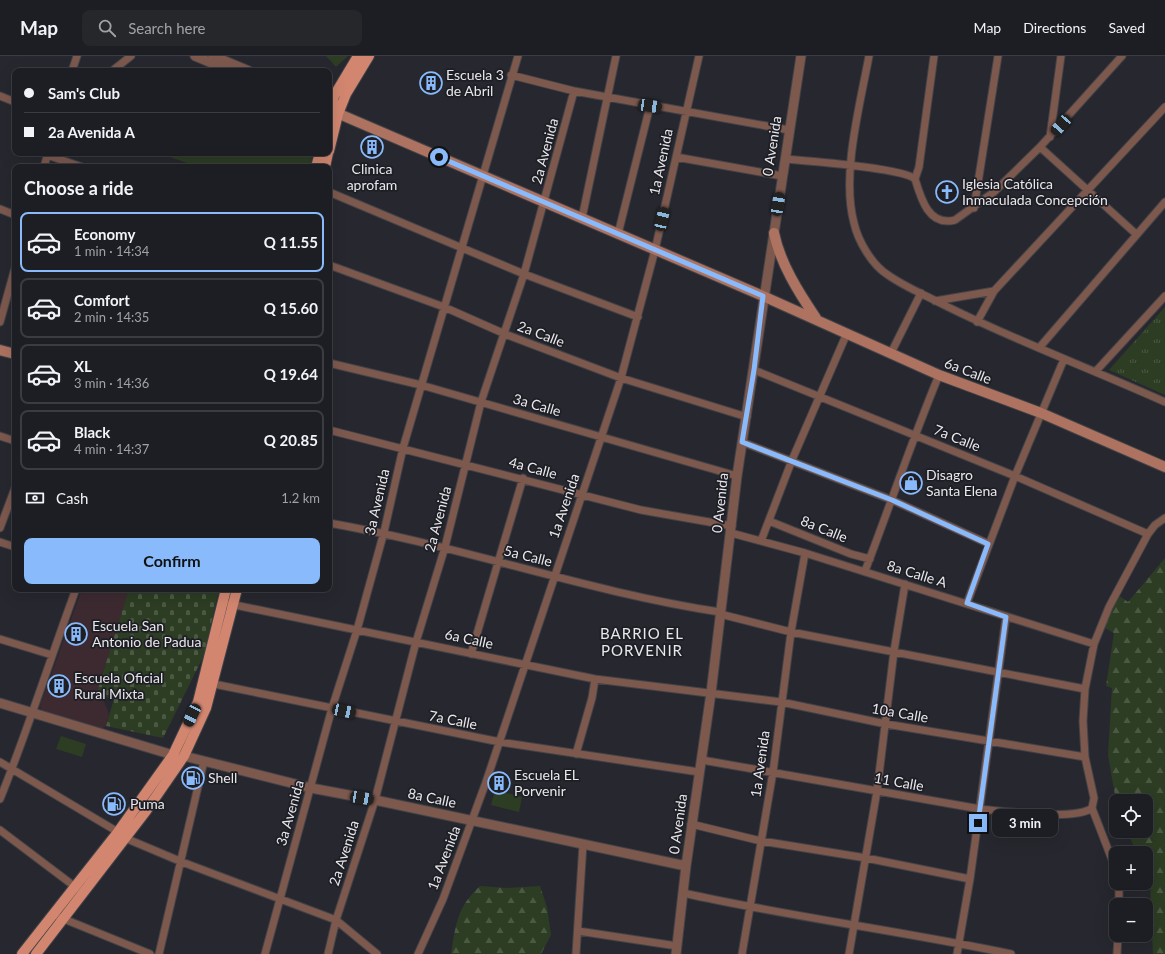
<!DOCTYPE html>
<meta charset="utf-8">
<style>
:root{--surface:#1d1e23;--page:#25272b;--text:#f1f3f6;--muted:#a0a2a6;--line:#3b3c41;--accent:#88bafc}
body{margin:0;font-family:Lato,sans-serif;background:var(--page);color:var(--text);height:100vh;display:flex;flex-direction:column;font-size:15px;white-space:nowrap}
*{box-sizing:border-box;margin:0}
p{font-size:13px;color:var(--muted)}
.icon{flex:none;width:22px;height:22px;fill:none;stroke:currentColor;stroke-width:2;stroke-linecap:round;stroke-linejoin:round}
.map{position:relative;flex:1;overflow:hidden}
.drawer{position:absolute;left:12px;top:108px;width:320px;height:428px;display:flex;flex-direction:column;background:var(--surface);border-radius:8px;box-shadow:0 4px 16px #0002,0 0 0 1px var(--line)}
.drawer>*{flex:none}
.guide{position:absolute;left:12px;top:12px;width:320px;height:88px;border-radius:8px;box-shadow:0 4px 16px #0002,0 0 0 1px var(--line);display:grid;align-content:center;height:88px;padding:0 12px;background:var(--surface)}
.fabs{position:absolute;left:1109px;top:738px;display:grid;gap:8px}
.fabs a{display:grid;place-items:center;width:44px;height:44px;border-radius:8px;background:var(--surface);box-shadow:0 4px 16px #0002,0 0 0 1px var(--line);font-size:20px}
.end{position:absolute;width:18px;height:18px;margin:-9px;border:5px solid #88bafc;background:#111;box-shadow:0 0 0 2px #111}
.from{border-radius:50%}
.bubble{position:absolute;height:28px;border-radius:8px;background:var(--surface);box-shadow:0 4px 16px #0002,0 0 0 1px var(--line);font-size:13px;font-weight:700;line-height:28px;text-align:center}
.car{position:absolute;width:12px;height:24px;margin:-12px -6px;border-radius:5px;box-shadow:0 0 3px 1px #0007;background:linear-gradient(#222 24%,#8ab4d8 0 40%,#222 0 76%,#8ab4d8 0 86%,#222 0)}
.guide b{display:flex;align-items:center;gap:14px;height:38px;font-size:15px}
.guide b+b{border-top:1px solid var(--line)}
.guide i{width:10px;height:10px;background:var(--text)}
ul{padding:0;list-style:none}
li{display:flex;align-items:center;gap:12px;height:60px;margin:0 8px 6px;padding:0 4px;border:2px solid var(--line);border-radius:8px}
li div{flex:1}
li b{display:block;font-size:15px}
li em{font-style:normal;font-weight:700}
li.on{border-color:var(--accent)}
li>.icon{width:36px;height:36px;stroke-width:1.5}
h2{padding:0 12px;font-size:18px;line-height:48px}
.pay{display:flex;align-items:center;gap:10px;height:44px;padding:0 12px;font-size:15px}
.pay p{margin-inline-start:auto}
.button{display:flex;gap:8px;margin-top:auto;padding:8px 12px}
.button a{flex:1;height:46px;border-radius:8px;background:var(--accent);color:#111;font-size:16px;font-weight:700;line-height:46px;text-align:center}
header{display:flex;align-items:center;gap:24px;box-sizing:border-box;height:56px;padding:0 20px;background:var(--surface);border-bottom:1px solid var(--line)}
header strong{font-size:19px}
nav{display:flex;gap:22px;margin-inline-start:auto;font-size:14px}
.search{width:280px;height:36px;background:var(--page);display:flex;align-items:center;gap:10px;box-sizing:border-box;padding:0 14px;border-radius:8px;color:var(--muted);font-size:15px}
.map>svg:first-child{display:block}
.education{fill:#3c2a30}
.grass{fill:url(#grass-tufts)}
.forest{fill:url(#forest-firs)}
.cemetery{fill:url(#cemetery-stones)}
.pitch{fill:#2c3d23}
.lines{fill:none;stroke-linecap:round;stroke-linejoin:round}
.minor-casing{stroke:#424349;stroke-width:9}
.tertiary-casing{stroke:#424349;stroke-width:11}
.secondary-casing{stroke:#424349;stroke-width:12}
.primary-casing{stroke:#424349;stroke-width:12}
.minor{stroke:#7d584d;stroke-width:7}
.tertiary{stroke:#7d584d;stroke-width:9}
.secondary{stroke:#ad7260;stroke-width:10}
.primary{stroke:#d2866f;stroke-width:10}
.route{stroke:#88bafc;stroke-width:5}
.labels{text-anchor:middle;stroke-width:3.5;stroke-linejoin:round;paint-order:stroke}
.poi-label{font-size:14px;fill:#e7e7ec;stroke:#1e1e25;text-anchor:start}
.street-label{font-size:14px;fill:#e7e7ec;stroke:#1e1e25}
.neighbourhood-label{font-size:15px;letter-spacing:1px;fill:#e7e7ec;stroke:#1e1e25}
</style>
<header>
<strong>Map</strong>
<div class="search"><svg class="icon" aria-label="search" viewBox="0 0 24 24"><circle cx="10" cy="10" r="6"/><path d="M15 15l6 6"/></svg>Search here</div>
<nav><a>Map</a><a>Directions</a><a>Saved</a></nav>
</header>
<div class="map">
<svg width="1165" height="898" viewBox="0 0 1165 898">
<defs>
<pattern id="grass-tufts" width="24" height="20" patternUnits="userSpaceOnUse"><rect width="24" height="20" fill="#2c3d23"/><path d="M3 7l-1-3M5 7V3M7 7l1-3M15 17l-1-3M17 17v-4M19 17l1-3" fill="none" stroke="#4b5943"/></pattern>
<pattern id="forest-firs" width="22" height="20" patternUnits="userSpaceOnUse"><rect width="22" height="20" fill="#2c3d23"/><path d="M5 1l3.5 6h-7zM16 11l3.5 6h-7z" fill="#4b5943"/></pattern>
<pattern id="cemetery-stones" width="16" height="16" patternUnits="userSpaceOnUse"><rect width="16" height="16" fill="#2c3d23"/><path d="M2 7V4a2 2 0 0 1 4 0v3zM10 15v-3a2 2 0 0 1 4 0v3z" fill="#4b5943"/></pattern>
</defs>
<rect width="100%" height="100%" fill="#27282f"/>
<path class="education" d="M82 533H117L128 537 96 639 102 641 109 658 106 670 102 673 43 657 40 650Z"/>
<path class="grass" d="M1165 251V339L1109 314Z"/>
<path class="forest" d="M1165 502V898H1153L1150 825 1146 816V797H1137L1127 775H1146V745H1116L1108 699 1112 632 1106 630 1114 577 1103 571 1118 539 1128 546Z
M480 830 506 832 540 830 547 851 551 879 541 898H451C456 868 457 851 480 830Z"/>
<path class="cemetery" d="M129 533H219L204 599 163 682 106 670 114 643 96 639Z"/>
<path class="pitch" d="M326 0H348L336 11Z
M172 97H313L310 111H198L170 101Z
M61 680 86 688 82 701 56 693Z
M495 734 522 741 519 756 491 749Z"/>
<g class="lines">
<g class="minor-casing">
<path id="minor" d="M869 0C860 49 841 119 854 167 858 185 872 209 888 219 905 231 925 239 944 249 1016 285 1092 313 1165 346
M72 15 77 0
M112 15 131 0
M511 19 574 35 789 74
M0 40 15 46
M1050 81 1061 0
M1040 91 1136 178
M47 99 82 111
M676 101 782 120
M785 103C807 105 903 112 915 123 921 143 929 171 955 164L994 136 1040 91 1122 0
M44 111 48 97
M915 123 919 111 934 0
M329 136 524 218 638 261
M974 152 998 0
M0 153 15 159
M582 162 616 0
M618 178 650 50
M329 209 444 251 505 278 621 322 747 361
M935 245 994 235
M0 266 15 212
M977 266 994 235 1165 51
M1039 292 1165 146
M891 297 921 237
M329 307 421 329 737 420
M754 314 1015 420 1148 478
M1096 315 1165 240
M329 374 641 454 732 470
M0 380 15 385
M742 386 892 444 989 488
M769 465 851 498 870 503
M329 467C461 490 588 536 720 556L724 559 791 576 1085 633
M0 472 15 432
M731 477 805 497 1094 588
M761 485 792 404 847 277
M0 486 15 491
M865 515C890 450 912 384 939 319
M967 547 1015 420 1064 303
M230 548 595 623 781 646 886 668 1085 701
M0 583 52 599
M471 598 523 422
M209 627 500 686 699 716
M576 698 592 642 595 623
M702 704 980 753C1002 755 1076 765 1092 752
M0 706 118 776 125 782 182 806 336 864 377 898
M0 743C28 674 50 603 76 533
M1092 752 1094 742 1085 701 1083 665 1085 633 1094 588 1109 551 1148 478 1155 469 1165 462
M1092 752 1116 814
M691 768 761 785 866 802 970 823
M0 774 78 833
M683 837C791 861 902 875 1011 898
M1119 849V827
M59 861 150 898
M578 875 677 890
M159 898 204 705
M265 898 332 652 357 574 384 476 403 392 518 0
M328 898 336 864 375 744 416 586 445 491 481 346 524 218 574 35
M418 898 443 843 486 726 621 322 655 194 699 0
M576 898 583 788
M742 898 773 716 791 576 805 497
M849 898 877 735 894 595 905 528
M957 898 970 823 1006 561
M1117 898 1118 879"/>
</g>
<g class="tertiary-casing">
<path id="tertiary" d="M195 0 231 15
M213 0 249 15
M0 647 173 699 184 700 311 732 375 744 686 810
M676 898 686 810 711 637 737 420 801 0"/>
</g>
<g class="secondary-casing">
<path id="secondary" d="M330 54 763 240 939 319 1041 357 1165 411
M774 177C780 207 799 237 816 262
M0 294 15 298"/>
</g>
<g class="primary-casing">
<path id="primary" d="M329 58 334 40 358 0
M329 95 338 58 346 38 369 0
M316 111 320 97
M325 111 328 97
M22 898 118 776 173 699 198 646 226 533
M36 898 146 755 184 700 206 652 237 533"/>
</g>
<use href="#minor" class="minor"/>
<use href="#tertiary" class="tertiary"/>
<use href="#secondary" class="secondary"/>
<use href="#primary" class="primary"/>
</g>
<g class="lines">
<path class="route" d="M439 101 763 240 754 314 742 386 892 444 988 488 967 547 1006 561 978 767"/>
</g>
<defs>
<g id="building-ring" transform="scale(1.15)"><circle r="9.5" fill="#1e1e25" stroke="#88bafc" stroke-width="1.5"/><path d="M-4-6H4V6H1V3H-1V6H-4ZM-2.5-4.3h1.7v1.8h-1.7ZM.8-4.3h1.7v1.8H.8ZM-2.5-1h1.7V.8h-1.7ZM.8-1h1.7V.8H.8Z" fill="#88bafc"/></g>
<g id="church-ring" transform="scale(1.15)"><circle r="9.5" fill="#1e1e25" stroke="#88bafc" stroke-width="1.5"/><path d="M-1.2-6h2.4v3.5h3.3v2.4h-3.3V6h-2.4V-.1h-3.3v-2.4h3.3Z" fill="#88bafc"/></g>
<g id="shop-ring" transform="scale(1.15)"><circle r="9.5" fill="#1e1e25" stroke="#88bafc" stroke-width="1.5"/><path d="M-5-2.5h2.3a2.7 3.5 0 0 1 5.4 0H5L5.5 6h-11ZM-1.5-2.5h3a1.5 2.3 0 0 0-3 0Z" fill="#88bafc"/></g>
<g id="fuel-ring" transform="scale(1.15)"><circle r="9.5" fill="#1e1e25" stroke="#88bafc" stroke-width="1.5"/><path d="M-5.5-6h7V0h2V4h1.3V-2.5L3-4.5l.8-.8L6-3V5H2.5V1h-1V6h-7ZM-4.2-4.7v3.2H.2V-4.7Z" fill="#88bafc"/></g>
</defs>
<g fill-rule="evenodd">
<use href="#building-ring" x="431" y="27"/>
<use href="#building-ring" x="372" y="91"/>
<use href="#church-ring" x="947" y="136"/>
<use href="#shop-ring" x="911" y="427"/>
<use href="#building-ring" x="76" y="578"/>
<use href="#building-ring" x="59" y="630"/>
<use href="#fuel-ring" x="193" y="722"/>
<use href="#building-ring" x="499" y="727"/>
<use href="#fuel-ring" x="114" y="748"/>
</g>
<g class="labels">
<g class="poi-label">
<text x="446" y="24">Escuela 3<tspan x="446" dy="16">de Abril</tspan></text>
<text x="372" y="118" text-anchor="middle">Clinica<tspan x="372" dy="16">aprofam</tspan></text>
<text x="962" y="133">Iglesia Católica<tspan x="962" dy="16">Inmaculada Concepción</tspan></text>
<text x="926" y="424">Disagro<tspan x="926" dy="16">Santa Elena</tspan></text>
<text x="92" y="575">Escuela San<tspan x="92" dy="16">Antonio de Padua</tspan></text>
<text x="74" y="627">Escuela Oficial<tspan x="74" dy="16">Rural Mixta</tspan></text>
<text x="514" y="724">Escuela EL<tspan x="514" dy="16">Porvenir</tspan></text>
<text x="208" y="727">Shell</text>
<text x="130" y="753">Puma</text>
</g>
<g class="street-label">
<text transform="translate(772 90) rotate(-81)" y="5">0 Avenida</text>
<text transform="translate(545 95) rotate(-75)" y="5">2a Avenida</text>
<text transform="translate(661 106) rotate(-78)" y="5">1a Avenida</text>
<text transform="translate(541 278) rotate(21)" y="5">2a Calle</text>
<text transform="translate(968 315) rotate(21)" y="5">6a Calle</text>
<text transform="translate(537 349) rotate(16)" y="5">3a Calle</text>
<text transform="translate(957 382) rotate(22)" y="5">7a Calle</text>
<text transform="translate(533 412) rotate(15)" y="5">4a Calle</text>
<text transform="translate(377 446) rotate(-77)" y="5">3a Avenida</text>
<text transform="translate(720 447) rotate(-84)" y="5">0 Avenida</text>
<text transform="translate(564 450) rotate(-71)" y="5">1a Avenida</text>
<text transform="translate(438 463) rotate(-75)" y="5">2a Avenida</text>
<text transform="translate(824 473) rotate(22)" y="5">8a Calle</text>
<text transform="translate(528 500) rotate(14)" y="5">5a Calle</text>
<text transform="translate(917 518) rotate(17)" y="5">8a Calle A</text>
<text transform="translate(469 583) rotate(12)" y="5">6a Calle</text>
<text transform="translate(900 657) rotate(10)" y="5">10a Calle</text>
<text transform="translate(453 664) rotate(11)" y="5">7a Calle</text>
<text transform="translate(760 708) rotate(-82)" y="5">1a Avenida</text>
<text transform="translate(899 726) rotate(10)" y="5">11 Calle</text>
<text transform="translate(432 742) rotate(12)" y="5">8a Calle</text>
<text transform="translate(290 757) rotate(-74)" y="5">3a Avenida</text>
<text transform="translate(678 768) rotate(-82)" y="5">0 Avenida</text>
<text transform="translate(344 797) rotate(-72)" y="5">2a Avenida</text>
<text transform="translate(444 802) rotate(-69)" y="5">1a Avenida</text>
</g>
<g class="neighbourhood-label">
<text x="642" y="583">BARRIO EL<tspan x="642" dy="17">PORVENIR</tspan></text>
</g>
</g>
</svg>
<div class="fabs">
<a><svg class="icon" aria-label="locate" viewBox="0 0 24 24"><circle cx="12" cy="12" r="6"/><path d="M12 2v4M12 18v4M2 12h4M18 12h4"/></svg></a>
<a>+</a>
<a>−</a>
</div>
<i class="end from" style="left:439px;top:101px"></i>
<i class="end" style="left:978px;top:767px"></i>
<div class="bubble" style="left:992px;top:753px;width:66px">3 min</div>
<i class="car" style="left:650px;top:50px;rotate:98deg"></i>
<i class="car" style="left:1061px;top:69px;rotate:222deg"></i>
<i class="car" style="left:778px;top:148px;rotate:9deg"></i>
<i class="car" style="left:662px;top:163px;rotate:13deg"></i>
<i class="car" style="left:344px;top:655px;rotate:102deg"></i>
<i class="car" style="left:192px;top:659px;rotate:206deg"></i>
<i class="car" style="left:362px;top:742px;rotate:100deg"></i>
<div class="guide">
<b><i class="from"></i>Sam's Club</b>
<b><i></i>2a Avenida A</b>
</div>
<section class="drawer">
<h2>Choose a ride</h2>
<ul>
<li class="on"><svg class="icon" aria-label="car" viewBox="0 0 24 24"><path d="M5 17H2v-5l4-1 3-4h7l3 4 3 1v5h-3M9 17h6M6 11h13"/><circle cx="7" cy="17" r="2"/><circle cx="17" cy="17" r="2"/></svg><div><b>Economy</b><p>1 min · 14:34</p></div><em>Q 11.55</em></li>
<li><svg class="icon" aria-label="car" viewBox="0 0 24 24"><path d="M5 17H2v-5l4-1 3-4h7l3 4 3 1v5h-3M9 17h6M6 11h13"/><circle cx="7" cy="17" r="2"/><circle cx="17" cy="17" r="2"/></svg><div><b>Comfort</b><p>2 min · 14:35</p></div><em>Q 15.60</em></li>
<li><svg class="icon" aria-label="car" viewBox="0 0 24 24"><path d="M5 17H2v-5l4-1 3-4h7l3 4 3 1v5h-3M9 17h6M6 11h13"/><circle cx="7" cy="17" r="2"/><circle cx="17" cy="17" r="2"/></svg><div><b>XL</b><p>3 min · 14:36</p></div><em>Q 19.64</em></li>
<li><svg class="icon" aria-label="car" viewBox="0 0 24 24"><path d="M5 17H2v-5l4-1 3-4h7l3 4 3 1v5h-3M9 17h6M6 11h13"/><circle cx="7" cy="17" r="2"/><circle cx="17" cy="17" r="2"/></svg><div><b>Black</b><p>4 min · 14:37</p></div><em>Q 20.85</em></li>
</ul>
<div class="pay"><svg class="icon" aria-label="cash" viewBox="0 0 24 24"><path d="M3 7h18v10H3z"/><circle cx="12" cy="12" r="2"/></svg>Cash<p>1.2 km</p></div>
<div class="button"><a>Confirm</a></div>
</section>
</div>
